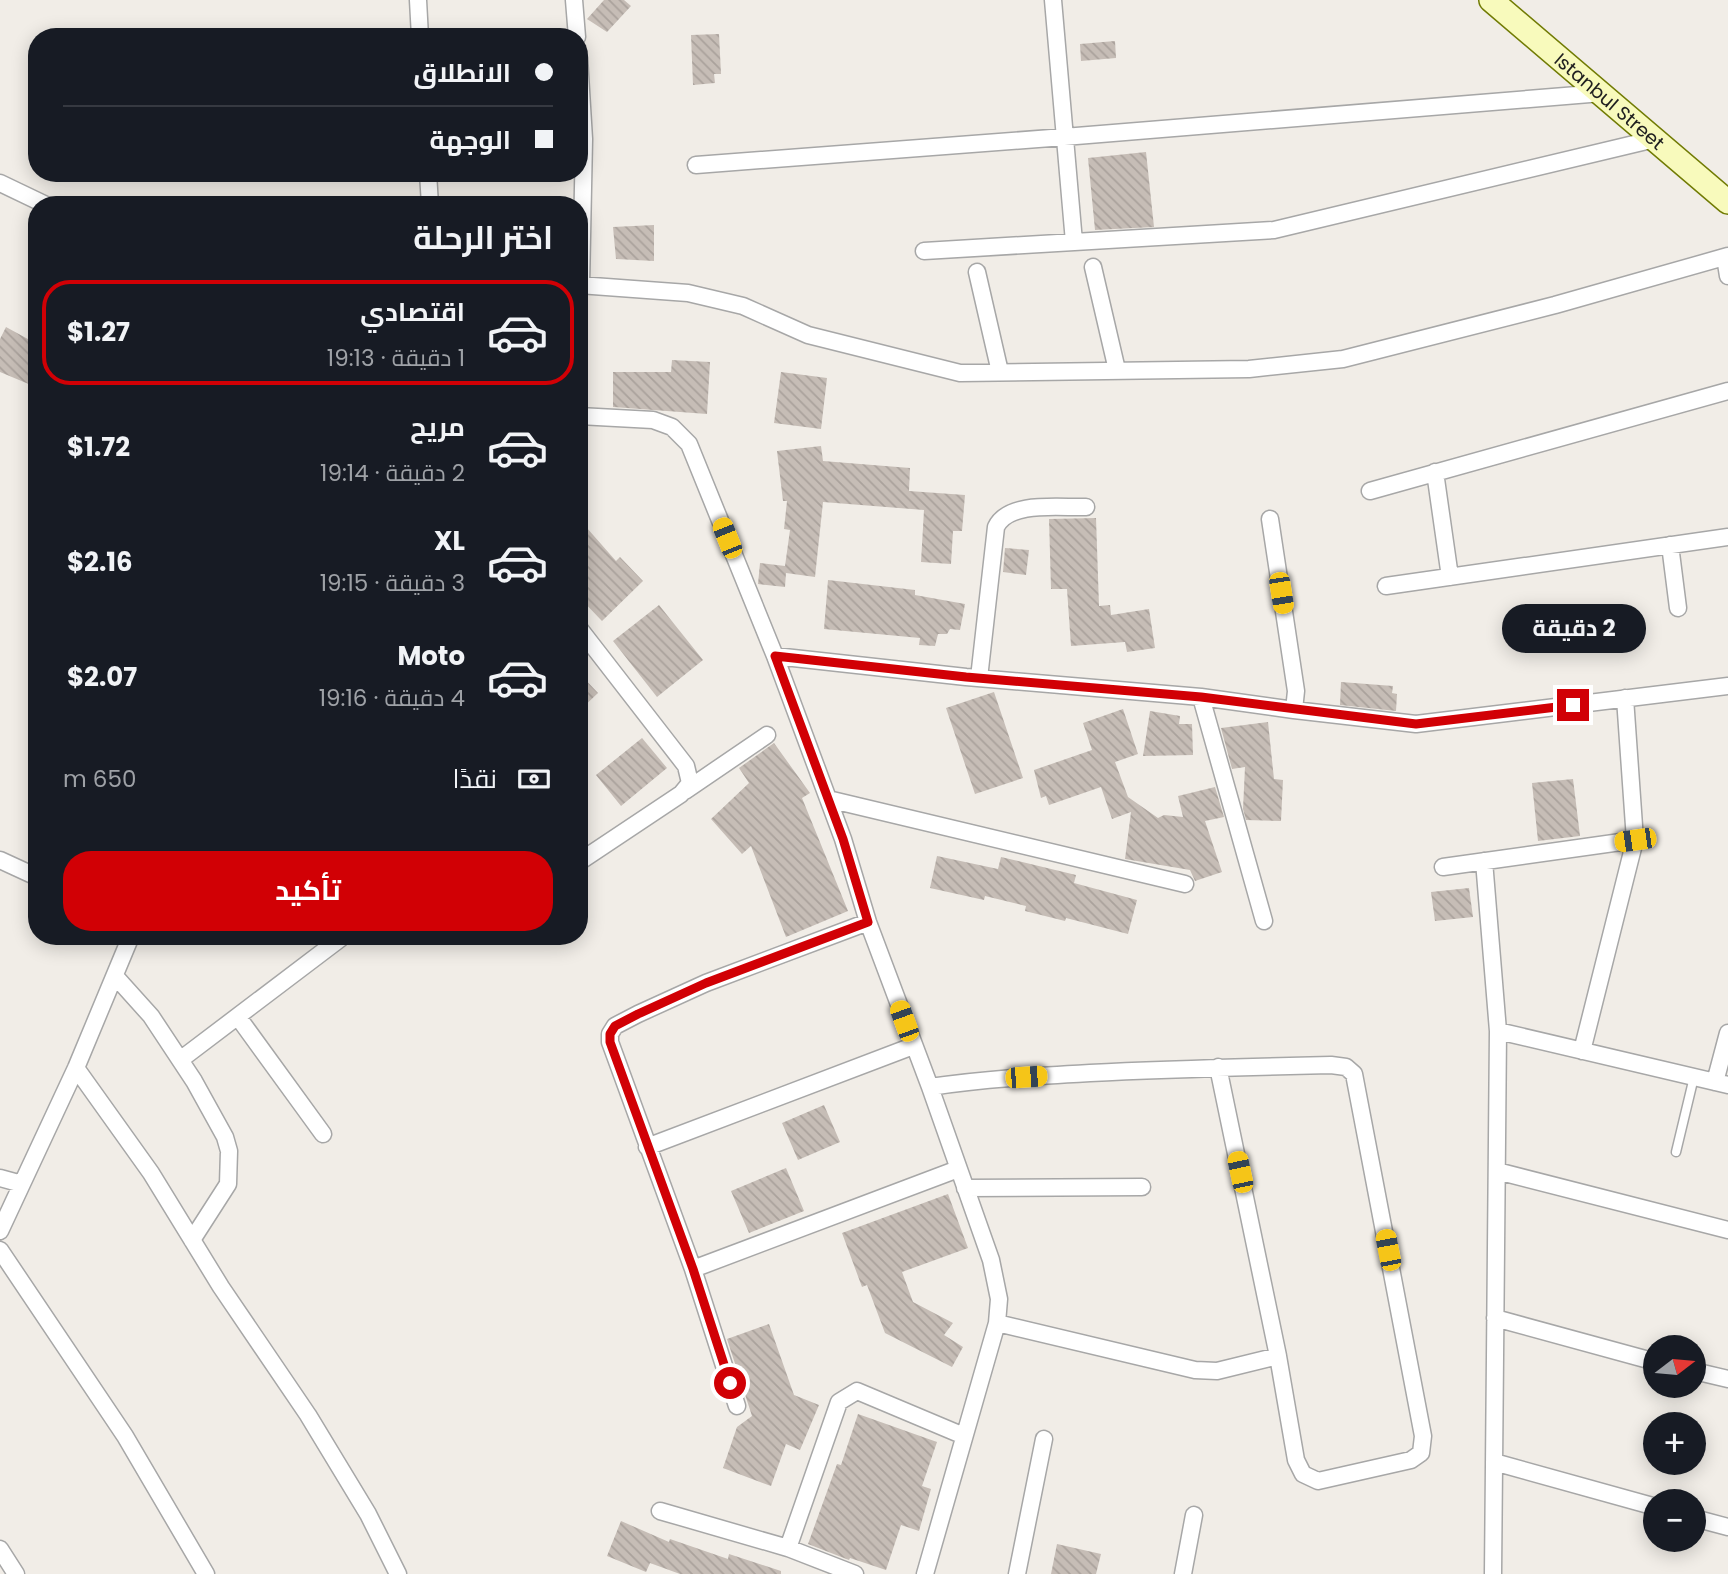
<!DOCTYPE html>
<html lang="ar">
<meta charset="utf-8">
<style>
:root{--surface:#171b24;--page:#242831;--text:#f1f3f6;--muted:#9ea1a6;--line:#363941;--accent:#d10005}
body{margin:0;font-family:Poppins,Cairo,sans-serif;background:var(--page);color:var(--text);direction:rtl;height:100vh;display:flex;flex-direction:column;font-size:26px;white-space:nowrap}
*{box-sizing:border-box;margin:0}
p{font-size:23px;color:var(--muted)}
.icon{flex:none;width:38px;height:38px;fill:none;stroke:currentColor;stroke-width:2;stroke-linecap:round;stroke-linejoin:round}
.map{position:relative;flex:1;overflow:hidden;direction:ltr}
.sheet{position:absolute;left:28px;top:196px;width:560px;height:749px;display:flex;flex-direction:column;background:var(--surface);border-radius:28px;box-shadow:0 4px 18px #0003;direction:rtl}
.sheet>*{flex:none}
.banner{position:absolute;left:28px;top:28px;width:560px;height:154px;border-radius:28px;box-shadow:0 4px 18px #0003;direction:rtl;display:grid;align-content:center;height:154px;padding:0 35px;background:var(--surface)}
.needle{width:46px;rotate:74deg}
.fabs{position:absolute;left:1643px;top:1335px;display:grid;gap:14px}
.fabs a{display:grid;place-items:center;width:63px;height:63px;border-radius:50%;background:var(--surface);box-shadow:0 4px 18px #0003;font-size:35px}
.end{position:absolute;width:32px;height:32px;margin:-16px;border:9px solid #d10005;background:#fff;box-shadow:0 0 0 4px #fff}
.from{border-radius:50%}
.bubble{position:absolute;height:49px;border-radius:24px;background:var(--surface);box-shadow:0 4px 18px #0003;font-size:23px;font-weight:700;line-height:49px;text-align:center;direction:rtl}
.car{position:absolute;width:21px;height:42px;margin:-21px -10px;border-radius:9px;box-shadow:0 0 5px 2px #0007;background:linear-gradient(#f5c518 24%,#345 0 40%,#f5c518 0 76%,#345 0 86%,#f5c518 0)}
.banner b{display:flex;align-items:center;gap:24px;height:66px;font-size:26px}
.banner b+b{border-top:2px solid var(--line)}
.banner i{width:18px;height:18px;background:var(--text)}
ul{padding:0;list-style:none}
li{display:flex;align-items:center;gap:21px;height:105px;margin:0 14px 10px;padding:0 21px;border:4px solid transparent;border-radius:28px}
li div{flex:1}
li b{display:block;font-size:26px}
li em{font-style:normal;font-weight:700}
li.selected{border-color:var(--accent)}
li>.icon{width:63px;height:63px;stroke-width:1.5}
h2{padding:0 35px;font-size:32px;line-height:84px}
.pay{display:flex;align-items:center;gap:18px;height:77px;padding:0 35px;font-size:26px}
.pay p{margin-inline-start:auto}
.button{display:flex;gap:14px;margin-top:auto;padding:14px 35px}
.button a{flex:1;height:80px;border-radius:28px;background:var(--accent);color:#fff;font-size:28px;font-weight:700;line-height:80px;text-align:center}
.map>svg:first-child{display:block}
.building{fill:url(#building-back-hatch)}
.lines{fill:none;stroke-linecap:round;stroke-linejoin:round}
.lane-casing{stroke:#a7a7a7;stroke-width:11}
.street-casing{stroke:#a7a7a7;stroke-width:19}
.secondary-casing{stroke:#717b04;stroke-width:26}
.lane{stroke:#fff;stroke-width:8}
.street{stroke:#fff;stroke-width:16}
.secondary{stroke:#f8fabc;stroke-width:23}
.route{stroke:#d10005;stroke-width:9}
.labels{text-anchor:middle;stroke-width:5;stroke-linejoin:round;paint-order:stroke}
.street-label{font-size:19px;fill:#202020;stroke:#fff}
</style>
<div class="map">
<svg width="1728" height="1574" viewBox="0 0 1728 1574">
<defs>
<pattern id="building-back-hatch" width="6" height="6" patternUnits="userSpaceOnUse" patternTransform="scale(1.75)"><rect width="6" height="6" fill="#c6bdb6"/><path d="M-1 5l2 2M0 0l6 6M5-1l2 2" fill="none" stroke="#aaa29c"/></pattern>
</defs>
<rect width="100%" height="100%" fill="#f1ede7"/>
<path class="building" d="M604 0H624L631 6 607 32 587 19Z
M719 34 721 74H714L715 83 693 85 691 35Z
M1115 41 1116 58 1081 61 1080 44Z
M1146 152 1154 227 1095 230 1088 158Z
M654 225V261L616 259 613 227Z
M6 327 37 344V373L31 385 0 372V339Z
M672 360 710 362 707 414 613 407V372H671Z
M781 372 827 378 821 429 774 423Z
M821 446 823 461 910 468 909 491 965 495 962 531H953L951 564 921 562 924 510 823 502 815 577 786 573 785 587 758 584 760 563 785 566 790 530 784 529 787 501H783L777 451Z
M1096 518 1099 606 1110 605 1111 615 1149 609 1155 648 1127 652 1125 642 1071 646 1067 589H1051L1049 519Z
M579 519 616 561 620 557 643 581 602 621 579 597Z
M1005 548 1029 550 1026 575 1003 572Z
M828 580 915 590V595L965 604 960 630 950 629 947 634H938L935 646 919 645 920 638 824 629Z
M659 605 703 660 657 697 613 641Z
M579 673 598 693 579 711Z
M1341 682 1393 686 1392 693 1397 694 1396 711 1340 705Z
M994 692 1023 778 975 794 946 708Z
M1123 709 1138 754 1115 762 1128 797 1158 818 1164 815 1183 817 1178 796 1215 787 1224 817 1205 821 1222 872 1195 881 1190 870 1125 859 1131 812 1112 819 1101 787 1049 805 1046 796 1041 798 1034 770 1092 750 1083 723Z
M1150 711 1180 716 1179 724H1192L1193 755 1143 756Z
M1268 722 1274 779 1283 780 1281 821 1246 820 1243 809 1245 767 1232 769 1221 728Z
M642 738 667 768 621 806 596 775Z
M774 743 810 793 802 798 848 911 786 937 751 846 742 854 711 819 749 783 739 768Z
M1573 779 1580 836 1538 841 1532 783Z
M937 856 998 869 1001 857 1076 875 1074 883 1137 900 1128 934 1066 918 1065 921 1025 911 1026 906 985 896 984 900 930 888Z
M1469 888 1473 917 1435 921 1431 892Z
M824 1105 840 1142 798 1160 782 1123Z
M786 1168 804 1211 749 1233 731 1191Z
M948 1194 968 1248 902 1272 913 1302 953 1323 944 1335 963 1347 952 1367 885 1333 867 1285 862 1287 842 1233Z
M769 1324 794 1395 819 1405 800 1450 786 1444 771 1486 723 1468 737 1427 752 1416 727 1339Z
M858 1414 937 1442 922 1486 931 1489 919 1531 901 1525 886 1570 850 1558 849 1560 808 1544 837 1464 841 1465Z
M621 1521 669 1542 670 1539 728 1559 729 1554 781 1571V1574H680L650 1563 646 1572 607 1556Z
M1057 1544 1101 1554 1096 1574H1051Z"/>
<g class="lines">
<g class="lane-casing">
<path id="lane" d="M1676 1152 1694 1077"/>
</g>
<g class="street-casing">
<path id="street" d="M418 0 420 37
M574 0 577 37
M1053 0 1074 242
M579 58 584 139 581 285
M696 165 1064 137 1602 93
M428 173 430 205
M0 183 46 205
M924 251 1274 230 1655 139
M1725 257 1728 276
M1093 267 1117 370
M977 272 1000 372
M579 285 688 293 743 306 808 335 960 373 1249 369 1343 359 1555 305 1728 256
M579 416 653 420 672 427 689 444 775 656 843 839 868 922 930 1087 991 1260 999 1299 997 1323 925 1574
M1435 472 1450 577
M1370 491 1728 391
M1670 545 1678 608
M1386 586 1728 537
M579 628 686 766 690 783 681 794 579 862
M775 656 966 677 1201 697 1294 710 1296 691 1270 519
M979 678 996 527C1009 500 1061 508 1086 507
M1201 697 1264 921
M1294 710 1416 724 1728 686
M685 791 767 735
M828 799 1185 884
M0 860 37 877
M1484 861 1498 1031 1493 1574
M1443 867 1635 840
M115 976 151 1016 194 1081 225 1137 229 1151 228 1184 192 1240
M238 1017 323 1134
M1498 1031 1728 1085
M1582 1051 1635 840 1625 698
M180 1060 341 938
M76 1068 151 1173 221 1287 308 1415 368 1514 398 1574
M1715 1082 1728 1033
M930 1087C984 1079 1037 1076 1090 1073 1171 1069 1251 1067 1331 1065L1346 1067 1354 1074 1423 1436 1421 1453 1411 1460 1318 1481 1303 1474 1296 1460 1278 1356 1218 1067
M647 1147 913 1046
M1497 1171 1728 1230
M0 1178 22 1184
M965 1188 1142 1187
M0 1231 76 1068 131 936
M0 1250 125 1436 206 1574
M693 1269 958 1169
M1495 1318 1656 1362
M997 1323 1195 1370 1217 1371 1278 1356
M1694 1371 1728 1379
M737 1406 693 1269 610 1042V1034L615 1026 638 1014 706 983 868 922
M1494 1462 1656 1507
M660 1511 788 1548 855 1574
M1694 1518 1728 1527
M788 1548 839 1402 857 1391 964 1436
M0 1549 16 1574
M1017 1574 1044 1439
M1183 1574 1194 1515"/>
</g>
<g class="secondary-casing">
<g id="secondary">
<path id="s1" d="M1491 0 1728 202"/>
</g>
</g>
<use href="#lane" class="lane"/>
<use href="#street" class="street"/>
<use href="#secondary" class="secondary"/>
</g>
<g class="lines">
<path class="route" d="M730 1383 693 1269 610 1042V1034L615 1026 638 1014 706 983 868 922 843 839 775 656 966 677 1201 697 1416 724 1573 705"/>
</g>
<g class="labels">
<g class="street-label">
<text dy="7" stroke="none"><textPath href="#s1" startOffset="156">Istanbul Street</textPath></text>
</g>
</g>
</svg>
<div class="fabs">
<a><svg class="needle" viewBox="-14 -14 28 28"><path d="M0-13l5 13h-10z" fill="#e53935"/><path d="M0 13l5-13h-10z" fill="#9ea1a6"/></svg></a>
<a>+</a>
<a>−</a>
</div>
<i class="end from" style="left:730px;top:1383px"></i>
<i class="end" style="left:1573px;top:705px"></i>
<div class="bubble" style="left:1502px;top:604px;width:144px">2 دقيقة</div>
<i class="car" style="left:727px;top:538px;rotate:338deg"></i>
<i class="car" style="left:1281px;top:593px;rotate:171deg"></i>
<i class="car" style="left:1635px;top:840px;rotate:262deg"></i>
<i class="car" style="left:904px;top:1021px;rotate:340deg"></i>
<i class="car" style="left:1026px;top:1077px;rotate:86deg"></i>
<i class="car" style="left:1240px;top:1172px;rotate:348deg"></i>
<i class="car" style="left:1388px;top:1250px;rotate:349deg"></i>
<div class="banner">
<b><i class="from"></i>الانطلاق</b>
<b><i></i>الوجهة</b>
</div>
<section class="sheet">
<h2>اختر الرحلة</h2>
<ul>
<li class="selected"><svg class="icon" aria-label="car" viewBox="0 0 24 24"><path d="M5 17H2v-5l4-1 3-4h7l3 4 3 1v5h-3M9 17h6M6 11h13"/><circle cx="7" cy="17" r="2"/><circle cx="17" cy="17" r="2"/></svg><div><b>اقتصادي</b><p>1 دقيقة · 19:13</p></div><em>$1.27</em></li>
<li><svg class="icon" aria-label="car" viewBox="0 0 24 24"><path d="M5 17H2v-5l4-1 3-4h7l3 4 3 1v5h-3M9 17h6M6 11h13"/><circle cx="7" cy="17" r="2"/><circle cx="17" cy="17" r="2"/></svg><div><b>مريح</b><p>2 دقيقة · 19:14</p></div><em>$1.72</em></li>
<li><svg class="icon" aria-label="car" viewBox="0 0 24 24"><path d="M5 17H2v-5l4-1 3-4h7l3 4 3 1v5h-3M9 17h6M6 11h13"/><circle cx="7" cy="17" r="2"/><circle cx="17" cy="17" r="2"/></svg><div><b>XL</b><p>3 دقيقة · 19:15</p></div><em>$2.16</em></li>
<li><svg class="icon" aria-label="car" viewBox="0 0 24 24"><path d="M5 17H2v-5l4-1 3-4h7l3 4 3 1v5h-3M9 17h6M6 11h13"/><circle cx="7" cy="17" r="2"/><circle cx="17" cy="17" r="2"/></svg><div><b>Moto</b><p>4 دقيقة · 19:16</p></div><em>$2.07</em></li>
</ul>
<div class="pay"><svg class="icon" aria-label="cash" viewBox="0 0 24 24"><path d="M3 7h18v10H3z"/><circle cx="12" cy="12" r="2"/></svg>نقدًا<p>650 m</p></div>
<div class="button"><a>تأكيد</a></div>
</section>
</div>
